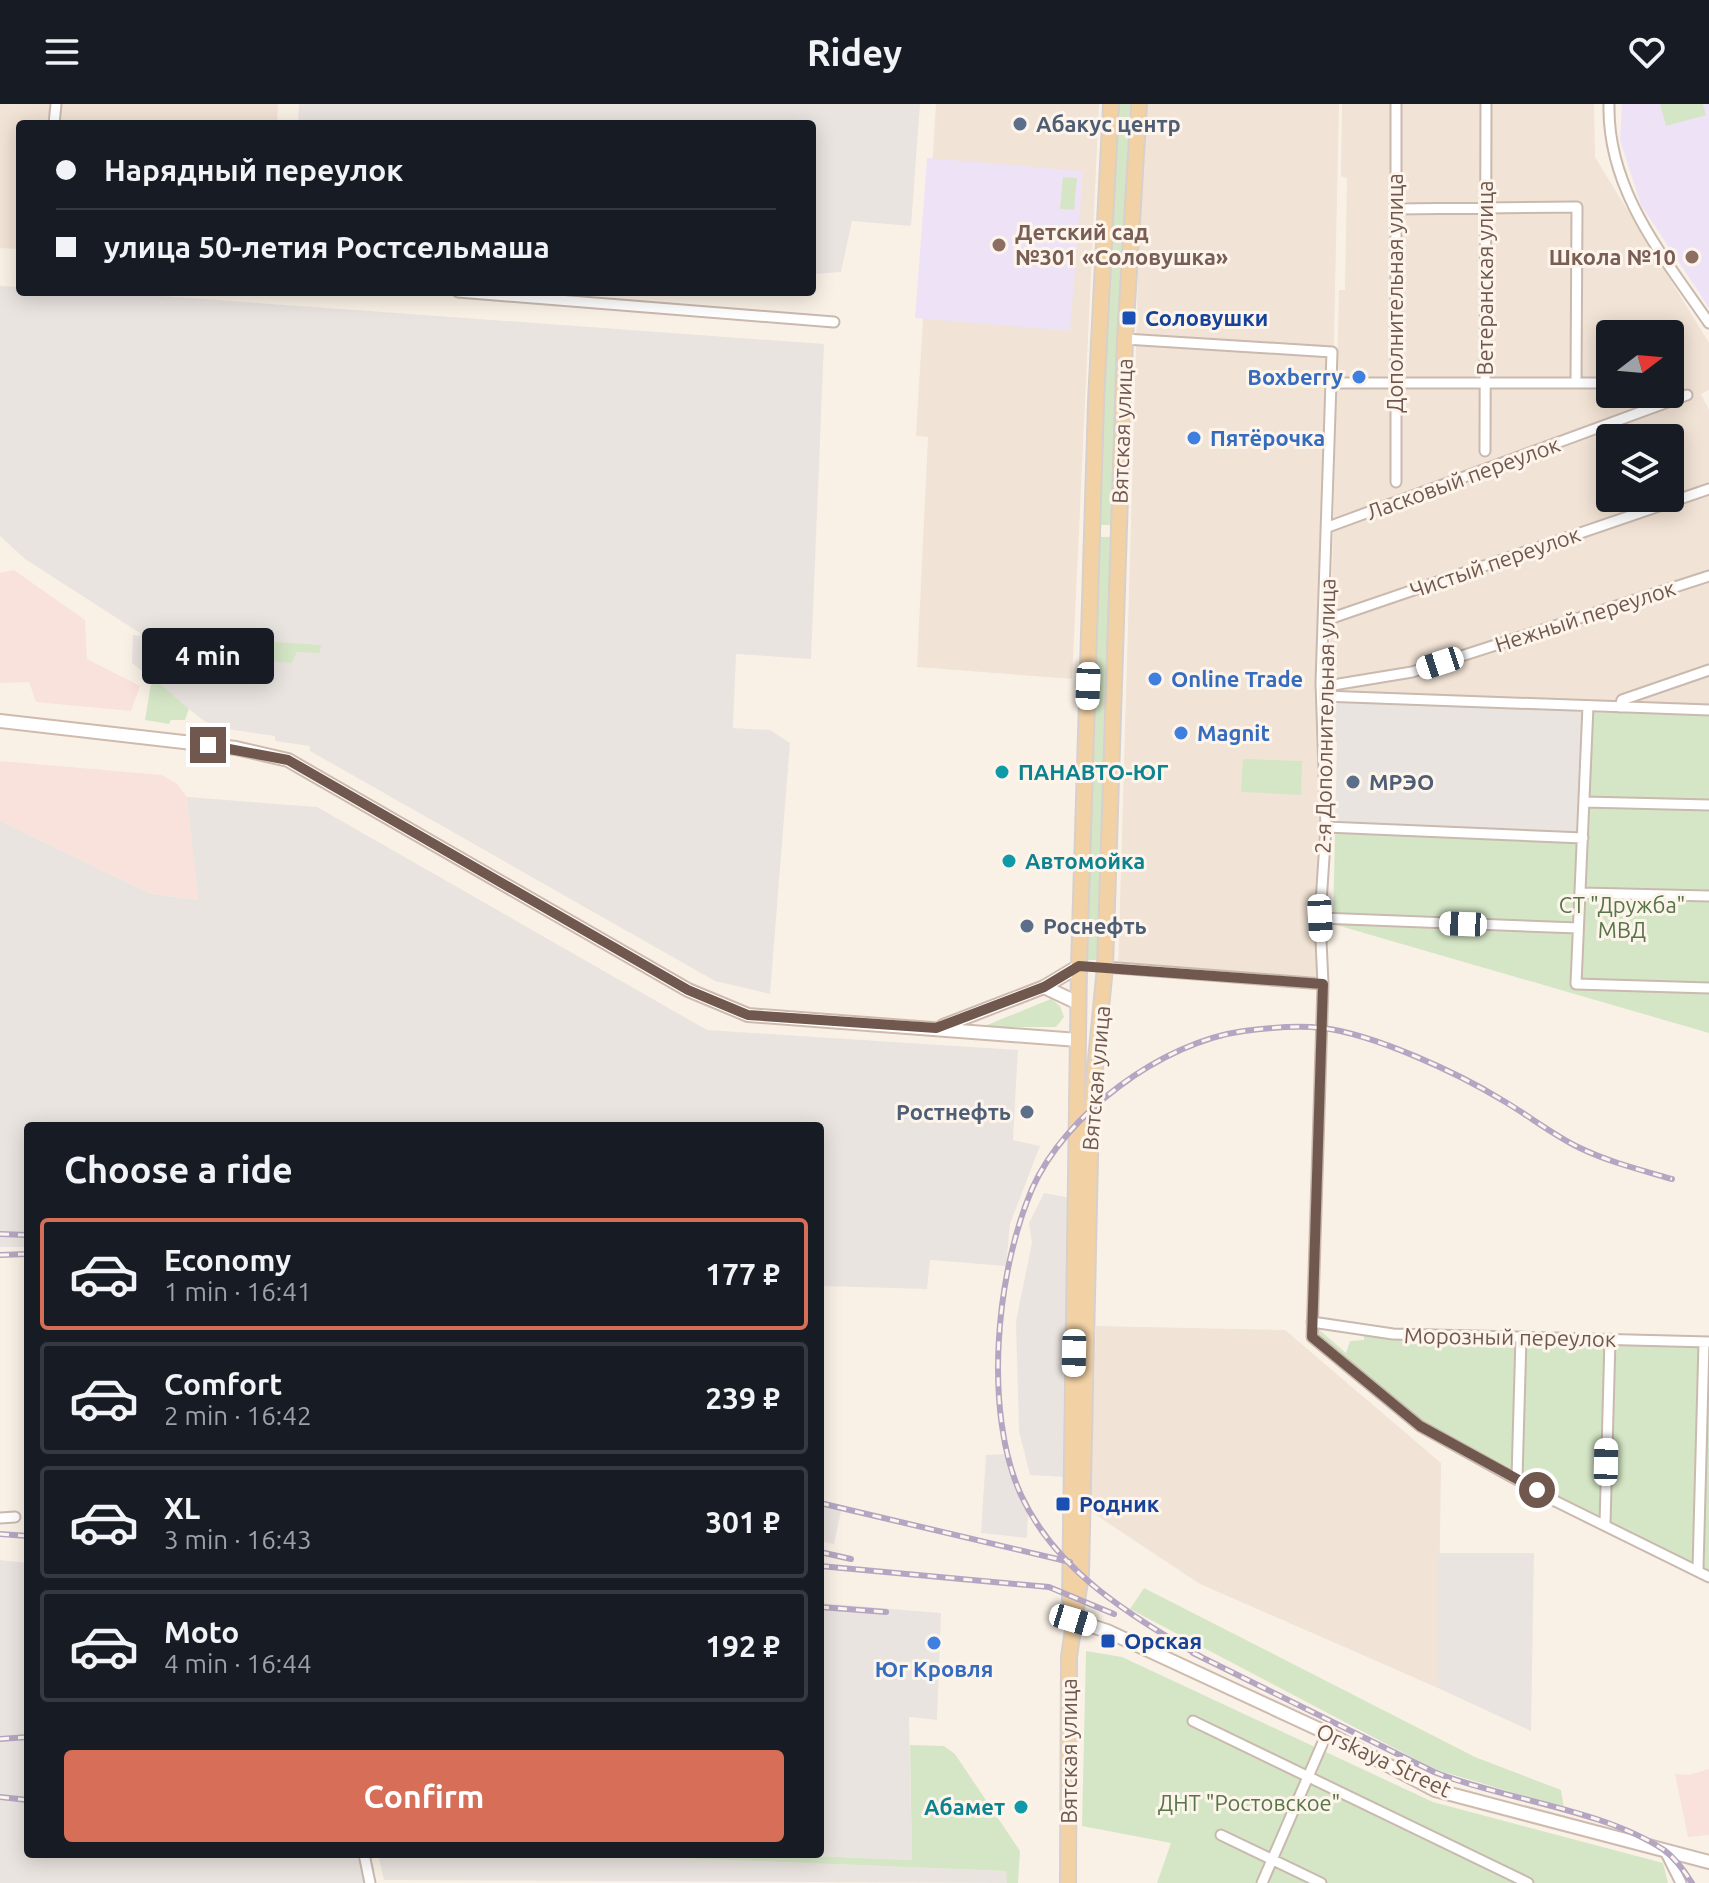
<!DOCTYPE html>
<meta charset="utf-8">
<style>
:root{--surface:#171b24;--page:#242831;--text:#f1f3f6;--muted:#9ea1a6;--line:#363941;--accent:#d76e58}
body{margin:0;font-family:Ubuntu,sans-serif;background:var(--page);color:var(--text);height:100vh;display:flex;flex-direction:column;font-size:30px;white-space:nowrap}
*{box-sizing:border-box;margin:0}
p{font-size:26px;color:var(--muted)}
.icon{flex:none;width:44px;height:44px;fill:none;stroke:currentColor;stroke-width:2;stroke-linecap:round;stroke-linejoin:round}
.map{position:relative;flex:1;overflow:hidden}
.side{position:absolute;left:24px;top:1018px;width:800px;height:736px;display:flex;flex-direction:column;background:var(--surface);border-radius:8px;box-shadow:0 4px 20px #0003}
.side>*{flex:none}
.guide{position:absolute;left:16px;top:16px;width:800px;height:176px;border-radius:8px;box-shadow:0 4px 20px #0003;display:grid;align-content:center;height:176px;padding:0 40px;background:var(--surface)}
.needle{width:52px;rotate:74deg}
.buttons{position:absolute;left:1596px;top:216px;display:grid;gap:16px}
.buttons a{display:grid;place-items:center;width:88px;height:88px;border-radius:8px;background:var(--surface);box-shadow:0 4px 20px #0003;font-size:40px}
.end{position:absolute;width:36px;height:36px;margin:-18px;border:10px solid #70584e;background:#fff;box-shadow:0 0 0 4px #fff}
.from{border-radius:50%}
.bubble{position:absolute;height:56px;border-radius:8px;background:var(--surface);box-shadow:0 4px 20px #0003;font-size:26px;font-weight:700;line-height:56px;text-align:center}
.car{position:absolute;width:24px;height:48px;margin:-24px -12px;border-radius:10px;box-shadow:0 0 6px 2px #0007;background:linear-gradient(#fff 24%,#345 0 40%,#fff 0 76%,#345 0 86%,#fff 0)}
.guide b{display:flex;align-items:center;gap:28px;height:76px;font-size:30px}
.guide b+b{border-top:2px solid var(--line)}
.guide i{width:20px;height:20px;background:var(--text)}
ul{padding:0;list-style:none}
li{display:flex;align-items:center;gap:24px;height:112px;margin:0 16px 12px;padding:0 24px;border:4px solid var(--line);border-radius:8px}
li div{flex:1}
li b{display:block;font-size:30px}
li em{font-style:normal;font-weight:700}
li.selected{border-color:var(--accent)}
li>.icon{width:72px;height:72px;stroke-width:1.5}
h2{padding:0 40px;font-size:36px;line-height:96px}
.cta{display:flex;gap:16px;margin-top:auto;padding:16px 40px}
.cta a{flex:1;height:92px;border-radius:8px;background:var(--accent);color:#fff;font-size:32px;font-weight:700;line-height:92px;text-align:center}
header{display:flex;justify-content:space-between;align-items:center;height:104px;padding:0 40px;background:var(--surface);font-size:36px;font-weight:700}
.map>svg:first-child{display:block}
.residential{fill:#f1e3d5;fill-rule:evenodd}
.commercial{fill:#f9e2db}
.industrial{fill:#eae4e0}
.education{fill:#eee3f6}
.green{fill:#d5e6c6}
.lines{fill:none;stroke-linecap:round;stroke-linejoin:round}
.street-casing{stroke:#cab9ae;stroke-width:13}
.secondary-casing{stroke:#cfbbae;stroke-width:16}
.primary-casing{stroke:#d7d0cd;stroke-width:18}
.street{stroke:#fff;stroke-width:9}
.secondary{stroke:#fff;stroke-width:12}
.primary{stroke:#f2d1a5;stroke-width:14}
.rail-casing{stroke:#b4a6c2;stroke-width:6}
.rail{stroke:#fdf5ec;stroke-width:3;stroke-dasharray:9;stroke-linecap:butt}
.route{stroke:#70584e;stroke-width:10}
.service-dot{fill:#5c6f8a;stroke:#fdf5ec;stroke-width:3}
.education-dot{fill:#8d6e63;stroke:#fdf5ec;stroke-width:3}
.transit-dot{fill:#1a4fb4;stroke:#fdf5ec;stroke-width:3}
.shop-dot{fill:#3f7fe0;stroke:#fdf5ec;stroke-width:3}
.culture-dot{fill:#0f9aa8;stroke:#fdf5ec;stroke-width:3}
.labels{text-anchor:middle;stroke-width:6;stroke-linejoin:round;paint-order:stroke}
.service-label{font-size:22px;font-weight:bold;fill:#4e5e75;stroke:#fdf5ec;text-anchor:start}
.education-label{font-size:22px;font-weight:bold;fill:#785e54;stroke:#fdf5ec;text-anchor:start}
.street-label{font-size:22px;fill:#70584e;stroke:#fdf5ec}
.transit-label{font-size:22px;font-weight:bold;fill:#164399;stroke:#fdf5ec;text-anchor:start}
.shop-label{font-size:22px;font-weight:bold;fill:#366cbe;stroke:#fdf5ec;text-anchor:start}
.culture-label{font-size:22px;font-weight:bold;fill:#0d838f;stroke:#fdf5ec;text-anchor:start}
.park-label{font-size:22px;fill:#577547;stroke:#fdf5ec}
</style>
<header><svg class="icon" aria-label="menu" viewBox="0 0 24 24"><path d="M4 6h16M4 12h16M4 18h16"/></svg>Ridey<svg class="icon" aria-label="heart" viewBox="0 0 24 24"><path d="M12 20l-8-8c-3-5 5-10 8-4 3-6 11-1 8 4z"/></svg></header>
<div class="map">
<svg width="1709" height="1779" viewBox="0 0 1709 1779">
<rect width="100%" height="100%" fill="#faf1e6"/>
<path class="residential" d="M0 0H278L277 20H20V145L0 144Z
M936 0H1099L1072 575 917 563 928 333 916 332Z
M1143 0H1339L1320 884 1118 870Z
M1342 0H1594L1595 53 1709 239V286L1701 290 1709 306V612L1329 594 1339 186H1345L1347 74 1341 72ZM1610 230H1670V290H1610ZM1610 334H1670V394H1610Z
M1096 1222 1285 1226 1441 1359 1438 1584 1200 1480 1090 1407Z"/>
<path class="commercial" d="M14 466 85 516 87 555 140 582 131 607 36 598 29 578 0 579V469Z
M0 657 162 671 177 680 187 693 198 796 151 790 0 717Z
M1709 1665V1731L1688 1733 1675 1670 1689 1671Z"/>
<path class="industrial" d="M299 0H920L911 122 852 117 841 168 812 170V20H298Z
M0 182 20 183V188H106L824 240 811 555 736 550 733 624 770 626 790 639 770 890 715 877 310 647V642L275 637V632L220 624 204 617 132 559 133 531 139 532 140 529 25 455 0 432Z
M1329 594 1588 608 1583 736 1335 726 1337 638 1328 637Z
M187 693 317 703 707 926 1018 946 1013 1036 1040 1042 1010 1120 1006 1162 930 1156 927 1185 820 1182V1022H28V1143H0V717L151 790 198 796Z
M1044 1089 1071 1094 1065 1373 1030 1371 1019 1327 1016 1217 1032 1139 1029 1119Z
M1005 1350 1028 1405 1027 1434 981 1429 986 1351Z
M820 1396 842 1403 834 1440 820 1437Z
M1438 1449H1534L1531 1627 1438 1584Z
M0 1456 28 1459V1750H365L370 1779H0Z
M820 1499 941 1509 937 1616 909 1613 912 1756 764 1750H820Z
M378 1750H576L1007 1767V1779L384 1776Z"/>
<path class="education" d="M1622 0H1709V204L1641 101 1620 36Z
M927 54 1083 67 1070 227 915 214Z"/>
<path class="green" d="M1117 0H1130L1111 421H1099Z
M1660 0H1703L1706 11 1666 22Z
M1063 73 1077 74 1074 106 1060 105Z
M1099 433H1110L1101 848 1098 856H1088L1086 851Z
M218 534 321 541 320 549 297 548 292 559 243 555 235 548H217Z
M152 573 189 605 185 616H171L169 620 145 616Z
M1588 608 1709 612V929L1333 820 1335 726 1583 736Z
M1243 655 1302 657 1301 691 1241 688Z
M1051 895 1060 902 1064 913 1056 923H982Z
M1315 1222 1346 1249 1350 1237 1364 1236V1229L1709 1243V1479L1449 1341 1314 1232Z
M1144 1484 1475 1653 1561 1686 1564 1704 1434 1665 1130 1505Z
M1086 1547 1122 1553 1433 1698 1663 1759 1668 1779H1157L1171 1739 1082 1722Z
M910 1641 944 1642 955 1650 1020 1747 1018 1779H1007L1006 1767 576 1750H764L912 1756Z"/>
<g class="lines">
<g class="street-casing">
<path id="street" d="M1609 0C1607 86 1663 152 1709 219
M54 20 56 0
M1395 105 1577 103 1576 279
M458 188 834 218
M1125 235 1332 248 1321 579 1326 723 1320 814 1323 880 1312 1233 1420 1322 1557 1398 1709 1473
M1331 279H1610
M1485 347 1486 0
M1396 378V0
M1328 423 1687 291
M1326 516 1709 385
M1321 583 1412 568 1709 472
M1322 592 1709 606
M1588 602 1576 880 1709 884
M1620 603 1622 596 1709 566
M1584 698 1709 701
M1326 723 1583 734
M1581 789 1709 792
M1320 814 1578 824
M1105 863 1323 880
M1312 1218 1393 1230 1709 1238
M1517 1374 1521 1233
M0 1414 15 1413
M1605 1420 1610 1235
M1698 1465 1704 1238
M1193 1617 1528 1779
M1221 1731 1321 1779
M1665 1747 1681 1779
M364 1750 370 1779
M1262 1779 1327 1629"/>
</g>
<g class="secondary-casing">
<path id="secondary" d="M0 617 236 644 288 656 688 886 748 911 1078 936
M1044 883 1078 899
M943 922 1044 883 1079 862
M1073 1516 1107 1527 1327 1629 1435 1686 1709 1758"/>
</g>
<g class="primary-casing">
<path id="primary" d="M1070 1495 1079 862 1096 298 1111 0
M1068 1779 1069 1553 1081 1470 1091 1007 1105 863 1125 235 1139 0"/>
</g>
<use href="#street" class="street"/>
<use href="#secondary" class="secondary"/>
<use href="#primary" class="primary"/>
<g class="rail-casing">
<path id="rail" d="M0 1130 28 1131
M0 1151 28 1150
M820 1399 1070 1458
M0 1430 28 1432
M820 1448 851 1455
M820 1462 1049 1483 1114 1510
M820 1503 886 1508
M1193 1549 1434 1668C1505 1696 1602 1705 1664 1746 1675 1754 1685 1768 1692 1779
M1203 1554C1132 1512 1057 1469 1021 1391 983 1307 996 1169 1032 1085 1065 1010 1162 938 1244 927 1267 924 1298 921 1322 924 1374 930 1458 969 1502 996 1528 1011 1553 1031 1580 1044 1609 1058 1641 1066 1672 1075
M0 1635 28 1633
M0 1693 28 1696"/>
</g>
<use href="#rail" class="rail"/>
</g>
<g class="lines">
<path class="route" d="M208 641 288 656 688 886 748 911 936 924 1044 883 1079 862 1323 880 1312 1233 1420 1322 1537 1386"/>
</g>
<g class="service-dot">
<circle cx="1020" cy="20" r="8"/>
<circle cx="1353" cy="678" r="8"/>
<circle cx="1027" cy="822" r="8"/>
<circle cx="1027" cy="1008" r="8"/>
</g>
<g class="education-dot">
<circle cx="999" cy="141" r="8"/>
<circle cx="1692" cy="153" r="8"/>
</g>
<g class="transit-dot">
<rect x="1121" y="206" width="16" height="16" rx="4"/>
<rect x="1055" y="1392" width="16" height="16" rx="4"/>
<rect x="1100" y="1529" width="16" height="16" rx="4"/>
</g>
<g class="shop-dot">
<circle cx="1359" cy="273" r="8"/>
<circle cx="1194" cy="334" r="8"/>
<circle cx="1155" cy="575" r="8"/>
<circle cx="1181" cy="629" r="8"/>
<circle cx="934" cy="1539" r="8"/>
</g>
<g class="culture-dot">
<circle cx="1002" cy="668" r="8"/>
<circle cx="1009" cy="757" r="8"/>
<circle cx="1021" cy="1703" r="8"/>
</g>
<g class="labels">
<g class="service-label">
<text x="1036" y="28">Абакус центр</text>
<text x="1369" y="686">МРЭО</text>
<text x="1043" y="830">Роснефть</text>
<text x="1011" y="1016" text-anchor="end">Ростнефть</text>
</g>
<g class="education-label">
<text x="1015" y="136">Детский сад<tspan x="1015" dy="25">№301 «Соловушка»</tspan></text>
<text x="1676" y="161" text-anchor="end">Школа №10</text>
</g>
<g class="street-label">
<text transform="translate(1485 174) rotate(-90)" y="8">Ветеранская улица</text>
<text transform="translate(1395 189) rotate(-90)" y="8">Дополнительная улица</text>
<text transform="translate(1122 327) rotate(-88)" y="8">Вятская улица</text>
<text transform="translate(1463 374) rotate(-20)" y="8">Ласковый переулок</text>
<text transform="translate(1495 458) rotate(-19)" y="8">Чистый переулок</text>
<text transform="translate(1585 512) rotate(-18)" y="8">Нежный переулок</text>
<text transform="translate(1325 612) rotate(-89)" y="8">2-я Дополнительная улица</text>
<text transform="translate(1096 974) rotate(-85)" y="8">Вятская улица</text>
<text transform="translate(1510 1233) rotate(1)" y="8">Морозный переулок</text>
<text transform="translate(1069 1647) rotate(-90)" y="8">Вятская улица</text>
<text transform="translate(1384 1656) rotate(25)" y="8">Orskaya Street</text>
</g>
<g class="transit-label">
<text x="1145" y="222">Соловушки</text>
<text x="1079" y="1408">Родник</text>
<text x="1124" y="1545">Орская</text>
</g>
<g class="shop-label">
<text x="1343" y="281" text-anchor="end">Boxberry</text>
<text x="1210" y="342">Пятёрочка</text>
<text x="1171" y="583">Online Trade</text>
<text x="1197" y="637">Magnit</text>
<text x="934" y="1573" text-anchor="middle">Юг Кровля</text>
</g>
<g class="culture-label">
<text x="1018" y="676">ПАНАВТО-ЮГ</text>
<text x="1025" y="765">Автомойка</text>
<text x="1005" y="1711" text-anchor="end">Абамет</text>
</g>
<g class="park-label">
<text x="1622" y="809">СТ "Дружба"<tspan x="1622" dy="25">МВД</tspan></text>
<text x="1249" y="1707">ДНТ "Ростовское"</text>
</g>
</g>
</svg>
<div class="buttons">
<a><svg class="needle" viewBox="-14 -14 28 28"><path d="M0-13l5 13h-10z" fill="#e53935"/><path d="M0 13l5-13h-10z" fill="#9ea1a6"/></svg></a>
<a><svg class="icon" aria-label="layers" viewBox="0 0 24 24"><path d="M12 4l9 5-9 5-9-5zM3 14l9 5 9-5"/></svg></a>
</div>
<i class="end from" style="left:1537px;top:1386px"></i>
<i class="end" style="left:208px;top:641px"></i>
<div class="bubble" style="left:142px;top:524px;width:132px">4 min</div>
<i class="car" style="left:1440px;top:559px;rotate:252deg"></i>
<i class="car" style="left:1088px;top:582px;rotate:182deg"></i>
<i class="car" style="left:1320px;top:814px;rotate:177deg"></i>
<i class="car" style="left:1463px;top:820px;rotate:272deg"></i>
<i class="car" style="left:1074px;top:1249px;rotate:181deg"></i>
<i class="car" style="left:1606px;top:1358px;rotate:1deg"></i>
<i class="car" style="left:1073px;top:1516px;rotate:107deg"></i>
<div class="guide">
<b><i class="from"></i>Нарядный переулок</b>
<b><i></i>улица 50-летия Ростсельмаша</b>
</div>
<section class="side">
<h2>Choose a ride</h2>
<ul>
<li class="selected"><svg class="icon" aria-label="car" viewBox="0 0 24 24"><path d="M5 17H2v-5l4-1 3-4h7l3 4 3 1v5h-3M9 17h6M6 11h13"/><circle cx="7" cy="17" r="2"/><circle cx="17" cy="17" r="2"/></svg><div><b>Economy</b><p>1 min · 16:41</p></div><em>177 ₽</em></li>
<li><svg class="icon" aria-label="car" viewBox="0 0 24 24"><path d="M5 17H2v-5l4-1 3-4h7l3 4 3 1v5h-3M9 17h6M6 11h13"/><circle cx="7" cy="17" r="2"/><circle cx="17" cy="17" r="2"/></svg><div><b>Comfort</b><p>2 min · 16:42</p></div><em>239 ₽</em></li>
<li><svg class="icon" aria-label="car" viewBox="0 0 24 24"><path d="M5 17H2v-5l4-1 3-4h7l3 4 3 1v5h-3M9 17h6M6 11h13"/><circle cx="7" cy="17" r="2"/><circle cx="17" cy="17" r="2"/></svg><div><b>XL</b><p>3 min · 16:43</p></div><em>301 ₽</em></li>
<li><svg class="icon" aria-label="car" viewBox="0 0 24 24"><path d="M5 17H2v-5l4-1 3-4h7l3 4 3 1v5h-3M9 17h6M6 11h13"/><circle cx="7" cy="17" r="2"/><circle cx="17" cy="17" r="2"/></svg><div><b>Moto</b><p>4 min · 16:44</p></div><em>192 ₽</em></li>
</ul>
<div class="cta"><a>Confirm</a></div>
</section>
</div>
